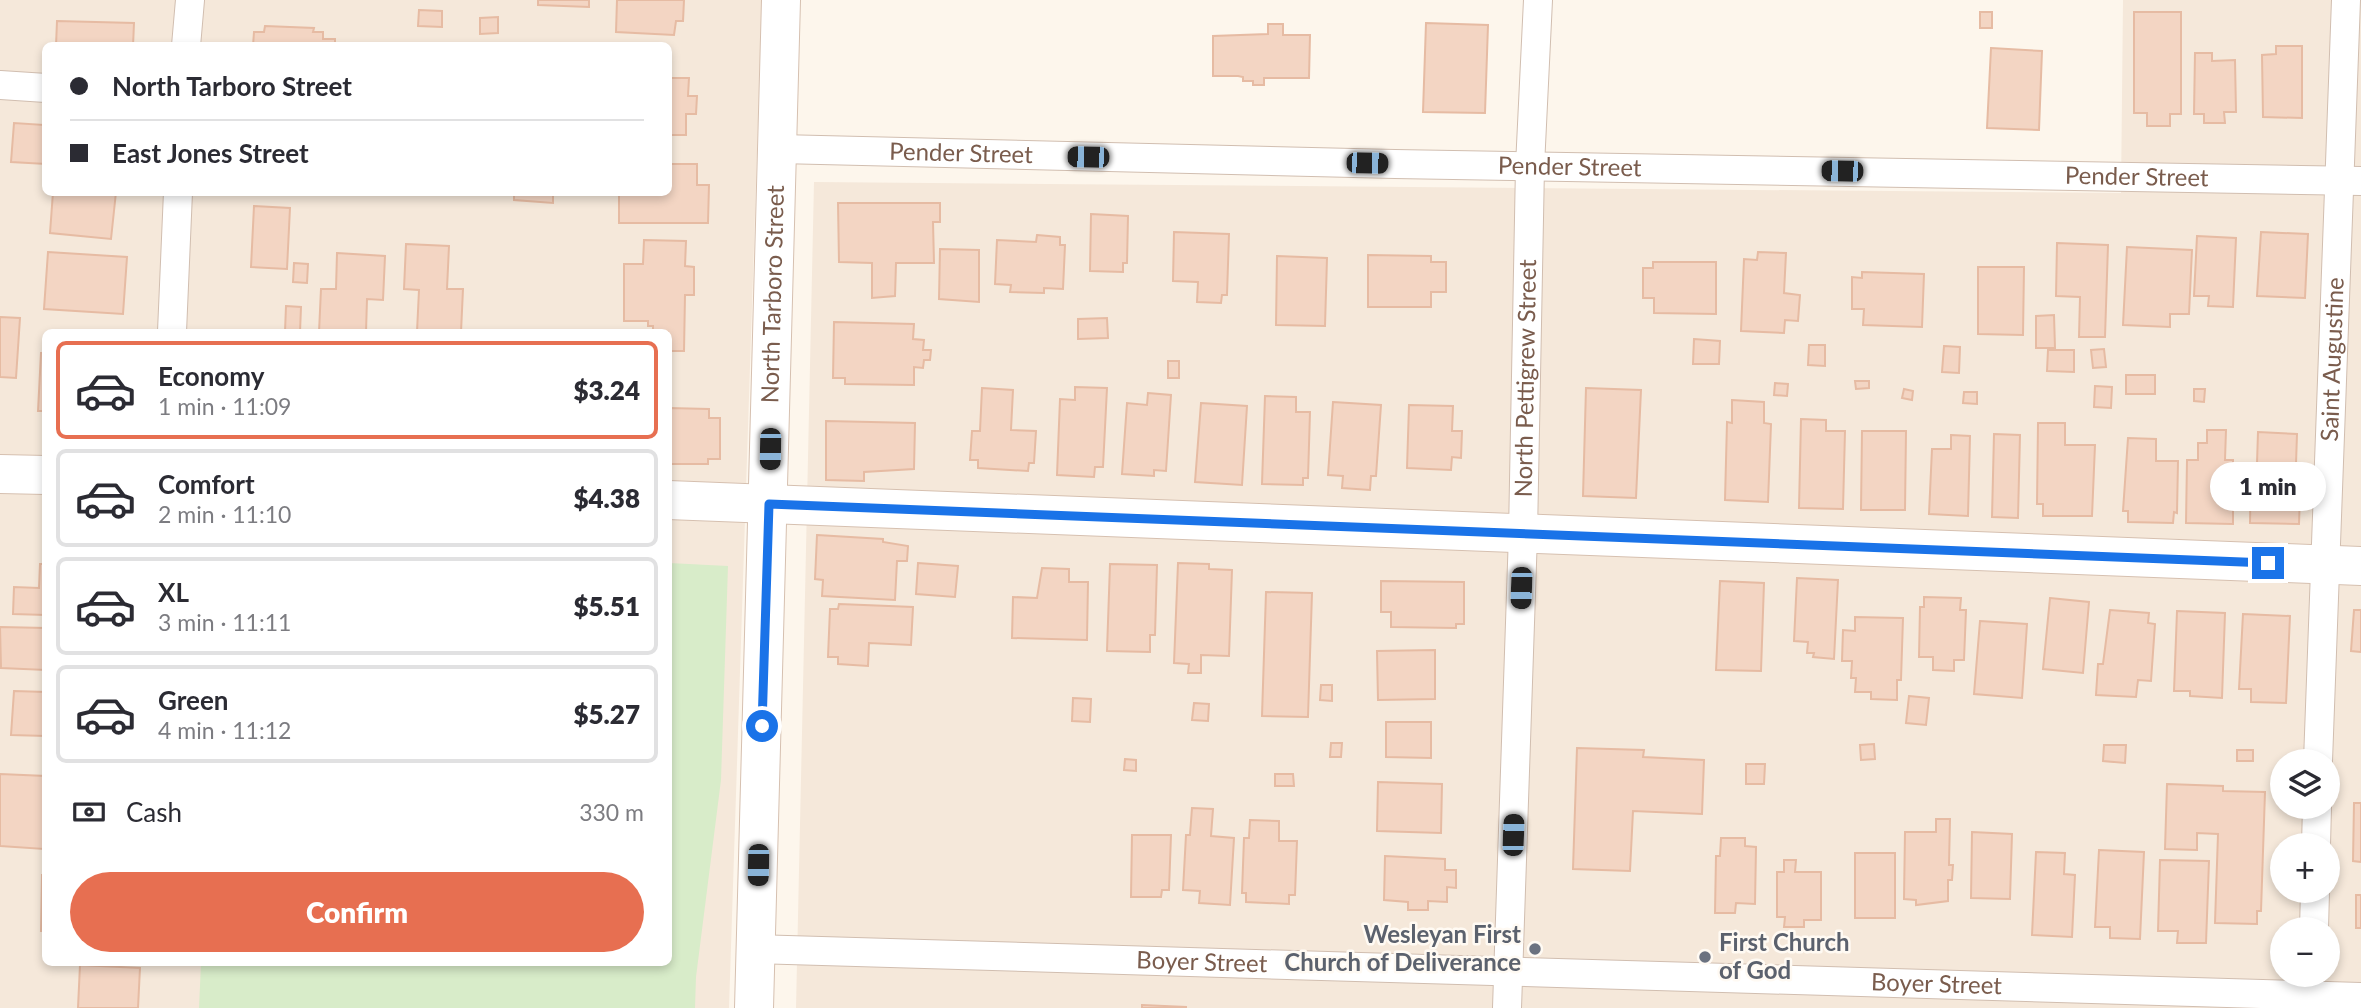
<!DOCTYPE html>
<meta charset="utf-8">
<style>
:root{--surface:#fff;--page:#f2f2f3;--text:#2b2b33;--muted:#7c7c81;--line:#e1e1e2;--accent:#e76f51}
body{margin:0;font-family:Lato,sans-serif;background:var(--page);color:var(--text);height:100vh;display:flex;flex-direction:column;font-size:26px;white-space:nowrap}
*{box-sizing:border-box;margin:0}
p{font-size:23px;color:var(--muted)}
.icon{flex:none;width:38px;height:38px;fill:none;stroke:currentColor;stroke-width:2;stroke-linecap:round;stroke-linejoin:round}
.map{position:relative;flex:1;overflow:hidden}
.drawer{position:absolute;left:42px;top:329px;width:630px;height:637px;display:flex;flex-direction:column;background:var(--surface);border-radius:10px;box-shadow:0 4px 10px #0003}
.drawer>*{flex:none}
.banner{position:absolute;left:42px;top:42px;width:630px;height:154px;border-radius:10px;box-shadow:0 4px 10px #0003;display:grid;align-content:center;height:154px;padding:0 28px;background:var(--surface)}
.controls{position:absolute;left:2270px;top:749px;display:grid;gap:14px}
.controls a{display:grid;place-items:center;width:70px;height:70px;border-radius:50%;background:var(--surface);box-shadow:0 4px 10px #0003;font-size:35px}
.end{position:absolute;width:32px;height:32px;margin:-16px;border:9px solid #1a73e8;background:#fff;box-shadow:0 0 0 4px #fff}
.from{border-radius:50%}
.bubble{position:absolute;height:49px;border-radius:24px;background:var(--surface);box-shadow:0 4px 10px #0003;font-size:23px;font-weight:800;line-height:49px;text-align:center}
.car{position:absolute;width:21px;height:42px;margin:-21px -10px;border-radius:9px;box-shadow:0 0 5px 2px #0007;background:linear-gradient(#222 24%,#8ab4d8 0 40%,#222 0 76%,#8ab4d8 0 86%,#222 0)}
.banner b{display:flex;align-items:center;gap:24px;height:66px;font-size:26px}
.banner b+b{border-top:2px solid var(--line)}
.banner i{width:18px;height:18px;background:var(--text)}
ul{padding:12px 0 0;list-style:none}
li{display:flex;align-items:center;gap:21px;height:98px;margin:0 14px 10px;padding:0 14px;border:4px solid var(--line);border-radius:10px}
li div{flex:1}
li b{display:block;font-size:26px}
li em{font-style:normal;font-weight:800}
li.active{border-color:var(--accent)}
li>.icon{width:63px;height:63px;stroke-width:1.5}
.pay{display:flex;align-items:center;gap:18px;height:77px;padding:0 28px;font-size:26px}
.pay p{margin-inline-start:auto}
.primary-button{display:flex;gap:14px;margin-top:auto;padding:14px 28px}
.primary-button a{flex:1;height:80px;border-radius:42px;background:var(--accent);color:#fff;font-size:28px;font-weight:800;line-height:80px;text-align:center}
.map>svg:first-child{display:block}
.residential{fill:#f5e8da;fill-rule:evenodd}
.green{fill:#d8ecc9}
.building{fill:#f3d5c3;stroke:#e6bba3;stroke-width:2}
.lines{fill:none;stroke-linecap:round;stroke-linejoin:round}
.street-casing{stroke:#d1beb0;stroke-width:30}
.secondary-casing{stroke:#d6c0b0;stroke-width:40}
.street{stroke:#fff;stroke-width:28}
.secondary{stroke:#fff;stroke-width:38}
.route{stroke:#1a73e8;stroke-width:9}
.worship-dot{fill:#6b7280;stroke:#fffaf3;stroke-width:2.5}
.labels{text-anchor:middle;stroke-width:5;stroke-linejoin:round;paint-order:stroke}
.street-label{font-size:24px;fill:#7a5c4d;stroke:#fffaf3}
.worship-label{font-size:24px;font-weight:bold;fill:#5b616d;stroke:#fffaf3;text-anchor:end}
</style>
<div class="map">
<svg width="2361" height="1008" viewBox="0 0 2361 1008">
<rect width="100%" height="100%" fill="#fdf6ec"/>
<path class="residential" d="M0 0H762L729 1008H0ZM46 46H668V192H46ZM46 332H668V962H46Z
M2123 0H2361V1008H796L814 182 2121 193ZM2282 761H2328V807H2282ZM2282 845H2328V891H2282ZM2282 929H2328V975H2282Z"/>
<path class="green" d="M669 563 728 566 721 780 696 977 695 1008H199L201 963 668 962Z"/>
<path class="building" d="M538 0H589V7L538 5Z
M617 0H684L683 21H676L674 35 616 32Z
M419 10 442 11V27L418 26Z
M1980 12H1992V28H1980Z
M2134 12H2181V114H2170V126H2147V113H2134Z
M498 17V33L480 34V18Z
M57 21 134 23 133 46H56Z
M1426 23 1488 25 1485 113 1423 112Z
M1268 24H1283V35H1310L1309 78H1264V85H1253V81H1243V77L1238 76H1213V36L1268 34Z
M265 26 314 28 313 32H323V39H335V46H253L254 32H264Z
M2276 46H2302V118L2263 117 2262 55 2276 54Z
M1991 48 2042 51 2039 130 1987 128Z
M2195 53H2212V61L2235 60 2236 112H2224L2225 123H2204V114H2194Z
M668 78H689L688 96H697L696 114H686V135H668Z
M44 109 46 164 11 162 14 123 44 125Z
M668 164H697V185H709L708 223H619V192H668Z
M53 192H116L111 239 50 233Z
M514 192H553V203L514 200Z
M838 203H940V222H933L934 263H896L895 296 872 298V263L839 262Z
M254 206 290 208 287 269 251 267Z
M1091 214 1128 216 1127 263H1123V272L1090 271Z
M1174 232 1229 234 1227 295H1222L1221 303 1197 302 1198 282 1173 281Z
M2261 232 2308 234 2305 298 2257 296Z
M1037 235 1060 237V245H1065L1063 289 1044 288V293L1010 292 1011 285 995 284 997 240 1036 242Z
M2197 236 2236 238 2233 307 2208 306 2209 296H2194Z
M644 240 686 241 685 266 694 267V295H685L684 351H668V332H653V326H648V321H624V264H643Z
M2057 243 2108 245 2105 337H2079L2080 297 2056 296Z
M406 244 449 246 447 289H463L461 332H417L419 290 404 289Z
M2127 247 2192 250 2189 314H2170V327L2123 325Z
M940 249 979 250V302L939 299Z
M48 252 127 257 123 314 44 309Z
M1758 252 1786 253 1784 293 1800 295 1798 321 1785 320 1784 333 1741 331 1744 259 1757 260Z
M337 253 385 256 383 300 367 299 366 332H319L321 289H336Z
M1368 255 1431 256V262H1446V292H1431V307H1368Z
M1277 256 1327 258 1325 326 1276 325Z
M1653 262H1716V314L1654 313V298H1643V268H1653Z
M294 263 308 264 307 283 293 282Z
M1978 267H2024L2023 335 1978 334Z
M1862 272 1924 274 1922 327 1863 325 1864 309H1852V277L1862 278Z
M286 306 301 307 300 332H285Z
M2054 315 2055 348H2036V316Z
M0 317 20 318 16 378 0 377Z
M1107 318 1108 338 1078 339V319Z
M834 322 914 324 913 339 924 340 923 350H931L930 360H924L923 368 914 367V385L845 384V378H833Z
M1694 339 1720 341 1719 364H1693Z
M1809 345H1825V366L1808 365Z
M1944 346 1960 347 1959 373 1942 372Z
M2104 349 2106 367 2093 368 2091 350Z
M2048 350H2074V372L2047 371Z
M41 353H46V411H38Z
M1168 361H1179V378H1168Z
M2126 375H2155V394H2126Z
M1855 381H1869V388L1856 389Z
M1775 383 1788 384 1787 396 1774 395Z
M2095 386 2112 387 2111 408 2094 407Z
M1075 387 1107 388 1103 467H1095L1094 477 1057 475 1060 399 1075 400Z
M982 388 1013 390 1011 430 1036 431 1034 463H1029L1028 471 978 468V460H970L972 431H980Z
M1586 388 1641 390 1636 498 1583 496Z
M1904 389 1913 391 1912 400 1902 398Z
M2194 389H2205L2204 402 2194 401Z
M1964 392H1977V404L1963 403Z
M1148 393 1171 395 1166 471 1154 470V476L1122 474 1127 403 1147 405Z
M1265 396 1296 397V412H1310L1308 478H1303V485L1262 484Z
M1732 400 1764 402V423L1771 424 1768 502 1725 500 1727 422 1732 423Z
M1333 402 1381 405 1376 476H1371L1370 490 1342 488 1343 476 1328 475Z
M1201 403 1247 406 1242 485 1195 482Z
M1409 405 1453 406 1452 431H1462L1461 458 1452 457 1451 470 1407 468Z
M668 408 709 409V418H720V459H708V464H668Z
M1801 419 1826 420V431H1845L1843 509 1799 508Z
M826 421 915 423 914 469 864 472V481L826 480Z
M2038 423H2065V445H2095L2092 516H2043V504H2037Z
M2207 430H2226L2225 460H2233V524L2186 523 2187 460H2198V443H2207Z
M1862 431H1906L1905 510H1861Z
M2258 432 2297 434 2296 464H2301L2299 524 2250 523 2251 463H2257Z
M1994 434 2020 435 2018 518 1992 517Z
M1951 435 1970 436 1968 516 1929 514 1932 449H1951Z
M2128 438 2156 439V461H2178L2177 513 2174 512 2173 523 2128 522V511H2123Z
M817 535 883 539V542L908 546 907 561H897L895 600 822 596 823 580 815 579Z
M44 555 46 615 13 614 14 587 39 588 40 564H44Z
M918 563 958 566 955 597 916 594Z
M1178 563 1209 564V569L1232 570 1229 656 1201 655V673H1188L1189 664 1174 663Z
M1110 564 1157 565 1155 635H1150V652L1107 651Z
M1042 568 1069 569V582H1088L1087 640 1012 638 1013 597 1037 598Z
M1797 578 1838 580 1834 659 1813 657 1814 653H1807L1808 642 1794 641Z
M1381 581 1464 582V624H1456V628L1391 627V612H1381Z
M1720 581 1764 583 1761 671 1716 670Z
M1266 592 1312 593 1308 717 1262 716Z
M1924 597 1961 598 1960 610H1966L1964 660H1954V671L1933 670V657H1919L1920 607H1924Z
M2050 598 2089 602 2083 673 2043 669Z
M839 604 913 607 911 645 869 643 868 666 838 664V657H828L830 609H838Z
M2110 610 2149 613 2148 623 2155 624 2151 681 2138 680 2136 697 2096 695 2098 664H2103Z
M2354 610H2361V652L2351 651Z
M2177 611 2225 613 2222 698 2190 696V691H2174Z
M2243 614 2290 616 2286 703 2251 702V689H2239Z
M1855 617 1903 618 1901 680H1897V700L1871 699V692H1855L1856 678H1851L1852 661H1842L1843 630 1855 631Z
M1980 621 2027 624 2022 698 1974 694Z
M0 627 46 628V670L1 668Z
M1435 650V699L1378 700 1377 651Z
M1321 685H1332V701L1320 700Z
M14 691 46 692V736L11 735Z
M1909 696 1929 698 1926 725 1906 723Z
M1073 698 1091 699 1090 722 1072 721Z
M1194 703 1209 704 1208 721 1192 720Z
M1386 722H1431V758L1386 757Z
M1331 743H1342L1341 757H1330Z
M1874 744 1875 759 1861 760 1860 745Z
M2104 745H2126L2125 763 2103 761Z
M1577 748 1644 750 1643 757 1704 760 1702 814 1633 811 1630 871 1573 869Z
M2237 750H2253V761H2237Z
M1125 759 1136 760V771L1124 770Z
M1746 764H1765L1764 784H1746Z
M0 774 46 776 44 849 0 846Z
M1275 774H1293L1294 786H1275Z
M1378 782 1442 784 1441 833 1377 831Z
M2167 784 2223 786V791L2265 792 2261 911H2257V924L2215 923 2218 834 2197 833V850L2165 849Z
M2354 803H2361V862L2353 861Z
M1192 808 1213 809 1211 836 1234 838 1230 905 1199 903 1200 891 1183 890 1186 835H1190Z
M1936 819H1950L1949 865H1953L1952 880H1948V901L1916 905V900L1904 899 1905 832H1936Z
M1250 820 1279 821V841H1297L1295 895H1289V904L1246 902V893H1242L1244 838H1249Z
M1972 832 2012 834 2010 899 1971 898Z
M1132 835H1171L1169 890H1162L1161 897H1131Z
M1721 838H1745V846L1756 847 1755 904 1736 903 1735 913H1715L1716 856H1720Z
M2099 850 2144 852 2140 939 2110 938V927H2095Z
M2036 852 2065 853 2064 874 2075 875 2072 937 2032 935Z
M1855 853H1895V918H1855Z
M1385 856 1445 859V870H1456V888L1447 887V902L1428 901V910H1408V902L1384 900Z
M1784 860H1796L1795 872H1821V920H1804V927H1784L1785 917H1777V872H1784Z
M2160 860 2209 861 2206 943H2177L2178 931H2158Z
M42 875H46V931H41Z
M2356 895H2361V928H2356Z
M80 965 140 968 138 1008H78Z
M1142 1005 1186 1007V1008H1142Z"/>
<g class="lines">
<g class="street-casing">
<g id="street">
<path d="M186 46 190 0"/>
<path d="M0 85 46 88"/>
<path id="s1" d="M779 149 1395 164 2361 181"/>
<path d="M172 332 178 192"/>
<path id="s2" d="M2318 761 2346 0"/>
<path d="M2316 845 2317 807"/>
<path d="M2314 929 2315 891"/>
<path id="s3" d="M756 949 2361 997"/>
<path id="s4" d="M1507 1008 1523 534 1530 166 1538 0"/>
</g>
</g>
<g class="secondary-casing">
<g id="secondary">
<path d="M0 474 46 475"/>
<path d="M668 500 2361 566"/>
<path id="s5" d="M754 1008 781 0"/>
</g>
</g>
<use href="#street" class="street"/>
<use href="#secondary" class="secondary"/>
</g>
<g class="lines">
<path class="route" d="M762 726 769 504 2268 563"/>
</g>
<g class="worship-dot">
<circle cx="1535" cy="949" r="7"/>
<circle cx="1705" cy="957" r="7"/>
</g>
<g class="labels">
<g class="street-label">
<text dy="8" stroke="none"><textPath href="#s1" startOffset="182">Pender Street</textPath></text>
<text dy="8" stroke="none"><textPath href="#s1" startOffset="791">Pender Street</textPath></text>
<text dy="8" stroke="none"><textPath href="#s1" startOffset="1358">Pender Street</textPath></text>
<text dy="8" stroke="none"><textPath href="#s5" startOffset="714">North Tarboro Street</textPath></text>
<text dy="8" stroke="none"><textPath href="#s2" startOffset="402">Saint Augustine</textPath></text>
<text dy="8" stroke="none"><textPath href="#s4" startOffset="630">North Pettigrew Street</textPath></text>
<text dy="8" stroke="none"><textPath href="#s3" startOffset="446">Boyer Street</textPath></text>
<text dy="8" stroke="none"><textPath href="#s3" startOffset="1181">Boyer Street</textPath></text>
</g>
<g class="worship-label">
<text x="1521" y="943">Wesleyan First<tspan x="1521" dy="28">Church of Deliverance</tspan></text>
<text x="1719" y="951" text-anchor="start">First Church<tspan x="1719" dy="28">of God</tspan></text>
</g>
</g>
</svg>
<div class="controls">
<a><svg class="icon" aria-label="layers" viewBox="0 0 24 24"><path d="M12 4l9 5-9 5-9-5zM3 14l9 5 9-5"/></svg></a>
<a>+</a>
<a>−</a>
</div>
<i class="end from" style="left:762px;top:726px"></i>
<i class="end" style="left:2268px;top:563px"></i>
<div class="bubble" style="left:2210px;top:462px;width:116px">1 min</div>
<i class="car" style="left:1088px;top:157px;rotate:271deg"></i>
<i class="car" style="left:1367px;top:163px;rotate:91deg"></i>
<i class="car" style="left:1842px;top:171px;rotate:271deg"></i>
<i class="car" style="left:770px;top:449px;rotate:181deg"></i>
<i class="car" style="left:1521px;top:588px;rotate:182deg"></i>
<i class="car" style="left:1513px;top:835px;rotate:2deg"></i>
<i class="car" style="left:758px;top:865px;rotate:181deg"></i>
<div class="banner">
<b><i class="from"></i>North Tarboro Street</b>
<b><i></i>East Jones Street</b>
</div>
<section class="drawer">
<ul>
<li class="active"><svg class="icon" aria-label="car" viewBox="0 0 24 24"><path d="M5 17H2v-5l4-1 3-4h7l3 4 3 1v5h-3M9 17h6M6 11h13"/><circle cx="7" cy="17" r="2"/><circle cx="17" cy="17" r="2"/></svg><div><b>Economy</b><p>1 min · 11:09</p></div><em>$3.24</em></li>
<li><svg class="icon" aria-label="car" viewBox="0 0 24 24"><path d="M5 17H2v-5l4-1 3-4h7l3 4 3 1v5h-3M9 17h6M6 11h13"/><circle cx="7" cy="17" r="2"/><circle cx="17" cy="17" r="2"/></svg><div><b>Comfort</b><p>2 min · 11:10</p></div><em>$4.38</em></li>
<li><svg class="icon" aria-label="car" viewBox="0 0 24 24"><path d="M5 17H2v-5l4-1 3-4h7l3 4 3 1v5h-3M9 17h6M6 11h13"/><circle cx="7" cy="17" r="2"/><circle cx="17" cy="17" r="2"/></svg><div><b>XL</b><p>3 min · 11:11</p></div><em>$5.51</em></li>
<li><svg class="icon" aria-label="car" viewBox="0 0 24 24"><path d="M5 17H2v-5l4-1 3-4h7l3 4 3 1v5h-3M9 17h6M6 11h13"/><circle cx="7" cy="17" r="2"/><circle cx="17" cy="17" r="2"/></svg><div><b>Green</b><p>4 min · 11:12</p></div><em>$5.27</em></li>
</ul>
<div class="pay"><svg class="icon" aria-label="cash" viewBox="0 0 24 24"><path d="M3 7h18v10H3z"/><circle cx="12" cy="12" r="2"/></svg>Cash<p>330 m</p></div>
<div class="primary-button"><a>Confirm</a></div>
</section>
</div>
